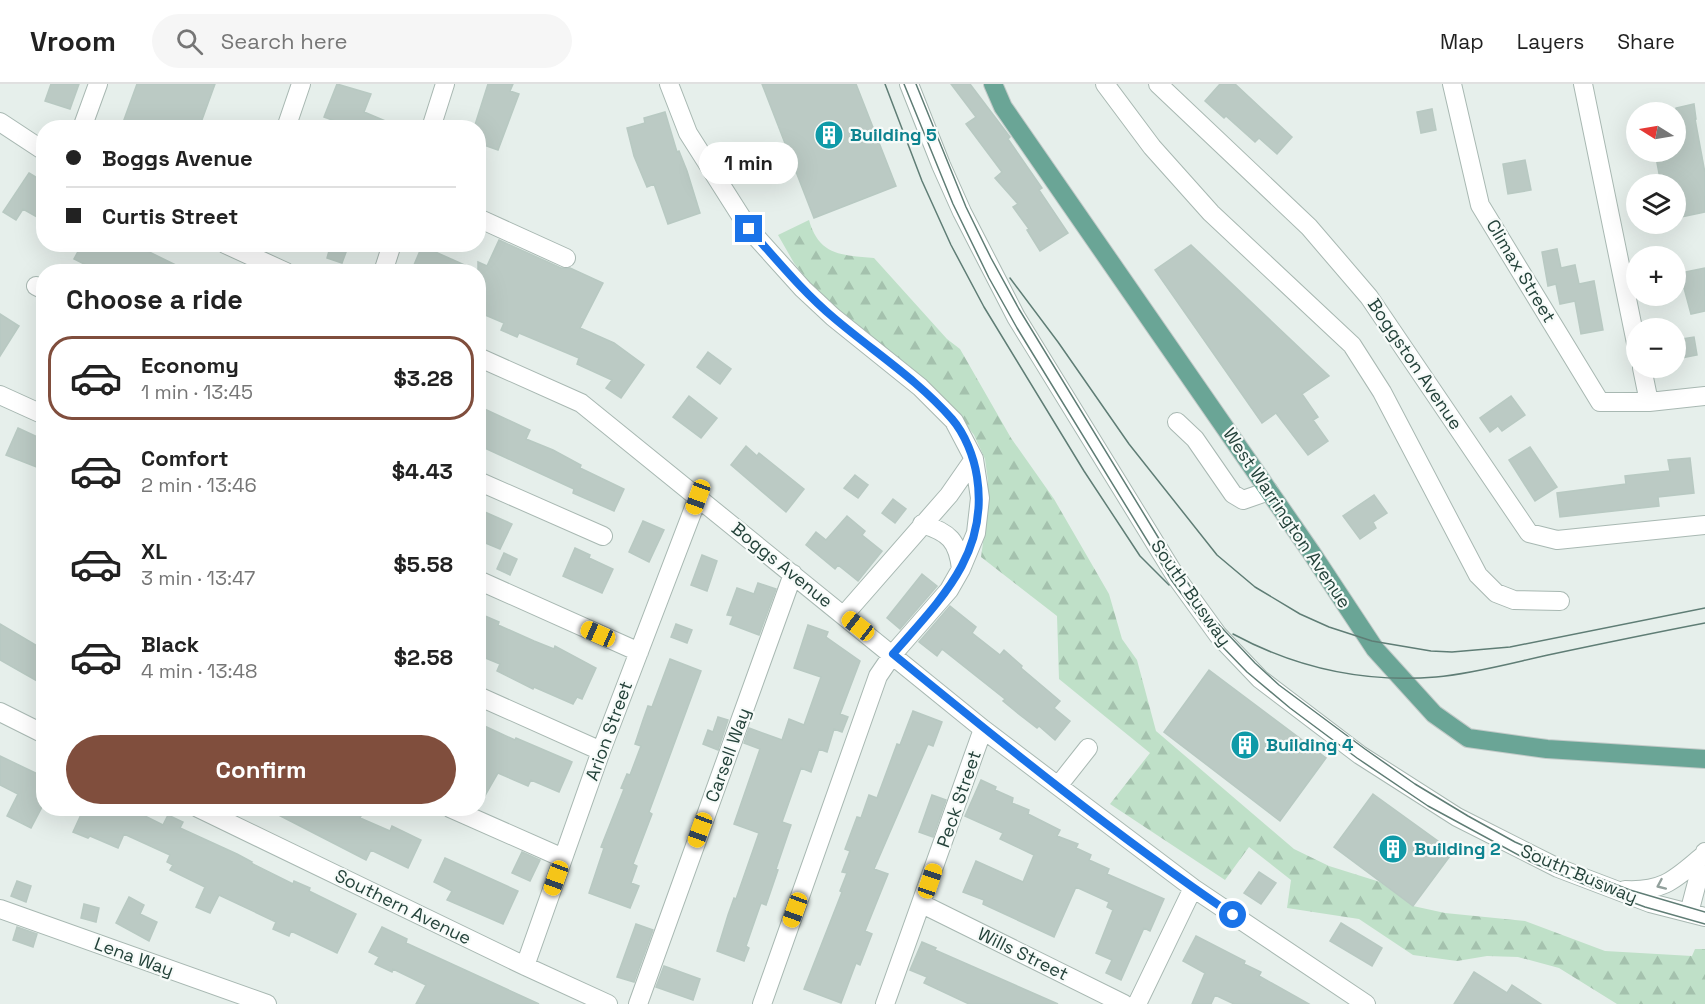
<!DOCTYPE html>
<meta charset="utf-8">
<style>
:root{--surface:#fff;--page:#f6f6f6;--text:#222;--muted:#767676;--line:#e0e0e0;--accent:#804e3d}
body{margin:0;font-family:"Space Grotesk",sans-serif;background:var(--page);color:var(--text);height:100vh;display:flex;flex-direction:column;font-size:22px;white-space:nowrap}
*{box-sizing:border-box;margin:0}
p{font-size:20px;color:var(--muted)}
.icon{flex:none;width:33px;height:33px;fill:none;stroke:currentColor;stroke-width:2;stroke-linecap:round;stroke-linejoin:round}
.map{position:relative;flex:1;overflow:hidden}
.side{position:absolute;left:36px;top:180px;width:450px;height:552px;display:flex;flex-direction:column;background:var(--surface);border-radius:24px;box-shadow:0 6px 24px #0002}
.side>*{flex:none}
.guide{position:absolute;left:36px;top:36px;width:450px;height:132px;border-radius:24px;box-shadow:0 6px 24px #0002;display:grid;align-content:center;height:132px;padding:0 30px;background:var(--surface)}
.needle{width:39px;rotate:281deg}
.fabs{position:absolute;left:1626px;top:18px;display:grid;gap:12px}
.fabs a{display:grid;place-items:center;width:60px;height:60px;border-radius:50%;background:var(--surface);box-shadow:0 6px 24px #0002;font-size:30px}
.end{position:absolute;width:27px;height:27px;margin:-14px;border:8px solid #1a73e8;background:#fff;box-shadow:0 0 0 3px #fff}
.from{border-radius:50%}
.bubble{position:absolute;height:42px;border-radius:21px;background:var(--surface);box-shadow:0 6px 24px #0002;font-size:20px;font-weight:600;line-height:42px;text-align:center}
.car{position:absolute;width:18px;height:36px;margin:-18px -9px;border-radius:8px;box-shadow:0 0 4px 2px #0007;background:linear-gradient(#f5c518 24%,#345 0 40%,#f5c518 0 76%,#345 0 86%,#f5c518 0)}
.guide b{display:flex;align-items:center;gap:21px;height:57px;font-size:22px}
.guide b+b{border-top:2px solid var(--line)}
.guide i{width:15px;height:15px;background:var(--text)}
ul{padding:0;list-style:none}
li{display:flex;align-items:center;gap:18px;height:84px;margin:0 12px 9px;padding:0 18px;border:3px solid transparent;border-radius:24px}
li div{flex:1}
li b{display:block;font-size:22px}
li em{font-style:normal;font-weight:600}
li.selected{border-color:var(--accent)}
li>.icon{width:54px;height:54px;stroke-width:1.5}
h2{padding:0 30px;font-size:27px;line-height:72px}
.cta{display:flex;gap:12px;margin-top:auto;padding:12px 30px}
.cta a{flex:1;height:69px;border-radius:36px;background:var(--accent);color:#fff;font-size:24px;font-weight:600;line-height:69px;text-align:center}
header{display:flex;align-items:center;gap:36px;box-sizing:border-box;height:84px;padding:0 30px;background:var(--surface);border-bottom:2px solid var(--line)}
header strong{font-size:28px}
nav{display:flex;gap:33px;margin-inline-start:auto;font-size:21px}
.search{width:420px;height:54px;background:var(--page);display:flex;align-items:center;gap:15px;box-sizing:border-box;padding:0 21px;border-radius:33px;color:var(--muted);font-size:22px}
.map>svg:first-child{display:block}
.forest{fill:url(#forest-firs)}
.building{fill:#bbcac4;stroke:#b8c9c2;stroke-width:1.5}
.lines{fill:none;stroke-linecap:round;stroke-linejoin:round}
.minor-casing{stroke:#a8b8b2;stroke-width:20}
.major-casing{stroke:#c2cac8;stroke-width:20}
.minor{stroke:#fff;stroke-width:18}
.major{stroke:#6aa596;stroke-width:18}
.tram{stroke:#5f7d75;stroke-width:1.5}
.oneway{stroke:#92a09c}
.route{stroke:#1a73e8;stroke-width:8}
.labels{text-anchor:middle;stroke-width:4.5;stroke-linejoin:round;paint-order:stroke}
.culture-label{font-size:18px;font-weight:bold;fill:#0d838f;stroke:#f7fbf9;text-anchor:start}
.street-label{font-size:18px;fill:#24423a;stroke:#f7fbf9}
</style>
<header>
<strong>Vroom</strong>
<div class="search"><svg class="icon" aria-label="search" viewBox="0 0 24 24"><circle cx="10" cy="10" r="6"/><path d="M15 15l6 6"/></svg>Search here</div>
<nav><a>Map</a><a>Layers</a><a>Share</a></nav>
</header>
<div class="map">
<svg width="1705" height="920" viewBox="0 0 1705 920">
<defs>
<pattern id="forest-firs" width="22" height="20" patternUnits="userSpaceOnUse" patternTransform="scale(1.5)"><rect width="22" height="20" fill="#bfe0c8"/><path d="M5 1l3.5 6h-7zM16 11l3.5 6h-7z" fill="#a4c1ad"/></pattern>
</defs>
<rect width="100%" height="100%" fill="#e6efeb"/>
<path class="forest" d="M809 136C819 172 842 171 874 174L947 255 960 265 1011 354 1054 415 1109 510 1122 555 1137 576 1156 647 1294 765 1329 782 1380 798 1413 822 1445 829 1525 837 1605 867 1692 872 1695 865H1705V920H1617L1559 884 1518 873 1487 872 1457 877 1413 871 1359 835 1287 824 1291 796 1249 763 1225 796 1110 720 1150 669 1059 595 1057 532 981 473 985 444 988 397 985 375 974 351 954 325 833 221 809 198 794 179 778 151Z"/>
<path class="building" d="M51 0H79L70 25 45 17Z
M137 0H215L199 44H121Z
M337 0 371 10 364 28 402 44H354L324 33Z
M488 0H513L510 7 519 10 498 66 478 59V44H474Z
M762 0H856L896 102 814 134Z
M951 0H970L1010 53 1008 55 1042 104 1039 106 1068 149 1040 167 1027 146 1029 145 1013 123 1018 120 995 94 1002 88 966 40 976 33Z
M1220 0H1235L1292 53 1277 70 1259 54 1255 58 1226 32 1224 34 1205 17Z
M1694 20 1696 35H1695L1705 89V128L1676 134V100H1661L1655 68H1676V24Z
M1432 25 1436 46 1421 49 1417 28Z
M665 28 677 68 679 67 687 87 700 129 668 140 654 100 647 103 634 72 627 44 645 39 644 34Z
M1525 76 1531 106 1508 110 1503 80Z
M29 89 44 98V137L23 125 16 136 3 128Z
M499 156 561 184H570L603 199 580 244 614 259 644 281 621 314 606 304 612 296 577 280 579 274 519 249 517 253 501 246 504 239 478 228V188H411L422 162 478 187V178L487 182Z
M82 160H133L190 188H100L74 175Z
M331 160H349L342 179 327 174Z
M1191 161 1329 292 1302 310 1318 333 1313 336 1328 357 1308 371 1276 329 1262 339 1155 186Z
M1557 165 1561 184 1575 181 1579 200 1594 197 1603 246 1581 250 1575 217 1560 220 1556 200 1548 202 1542 168Z
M1705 184V227L1691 230 1680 189Z
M0 230 19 242 0 272Z
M1694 253 1697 271 1676 275V256Z
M708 268 731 285 720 300 697 283Z
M689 312 717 334 701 354 673 333Z
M1511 312 1525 331 1502 347 1498 342 1490 348 1480 334Z
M478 322 530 346 526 355 553 366 581 381 580 384 624 405 614 427 573 409 574 405 478 361Z
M18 344 44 356V386L6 371Z
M746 362 757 372 759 369 804 405 786 428 731 381Z
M1530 363 1557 403 1535 417 1509 376Z
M1690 374 1694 409 1658 413 1659 422 1560 433 1557 409 1626 400 1625 392 1670 387 1668 376Z
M855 391 868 401 858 414 844 404Z
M1374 411 1387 429 1373 438 1376 444 1360 455 1343 432Z
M893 415 906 425 895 439 882 429Z
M478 425 512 440 500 465 478 456Z
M847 432 865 447 862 451 882 467 858 497 838 481 835 485 806 461 816 448 826 456Z
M643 437 664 446 649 478 629 468Z
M575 464 590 471 589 474 613 485 602 509 563 492Z
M504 469 517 475 510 491 497 485Z
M702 471 717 477 707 507 691 501Z
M922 490 937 502 900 545 887 534Z
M758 499 776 505 759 551 730 540 733 532 727 531 737 504 754 510Z
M950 522 976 543 972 549 1000 571 1004 566 1022 582 1021 584 1060 617 1054 624 1070 637 1055 656 1039 642 1037 644 1020 631 1003 617 1005 615 942 565 937 572 919 558Z
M478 529 499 538 498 541 534 557 554 565 555 562 596 584 582 615 577 613 573 620 534 603 533 605 497 587 500 580 478 571Z
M0 540 44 566V601L0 576Z
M676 540 692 546 687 559 671 553Z
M808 541 828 548 826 553 860 577 840 630 848 633 842 648 834 645 827 668 819 665 811 688 801 684 782 738 791 741 776 785 778 786 766 821 761 819 746 862 749 864 744 877 717 867 728 831 734 814 736 815 759 749 734 740 760 665 744 659 749 644 782 656 789 635 804 641 821 593 794 584Z
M670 575 701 587 649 728 652 730 633 780 637 782 631 799 639 802 630 824 589 809 604 764 601 763 624 705 621 704 627 690 630 691 641 662 635 660 643 636 648 622 652 623Z
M1209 586 1326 674 1280 737 1164 648Z
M913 627 942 638 933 662 928 660 874 785 888 790 865 847 872 850 860 881 856 879 841 919 804 905 842 808 840 807 847 789 842 788 850 767 845 765 857 733 861 734 869 711 877 714 897 660 900 661Z
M718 633 728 636 718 666 703 660 708 646 713 648Z
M478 639 515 656 516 654 572 678 559 708 531 696 528 702 498 689 478 724V687L484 675 478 673Z
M0 672 44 693V719L31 744 7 732 18 710 0 701Z
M981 696 996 703 995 706 1013 714 1012 719 1029 726 1028 730 1060 746 1057 752 1078 760 1076 764 1091 771 1089 776 1109 785 1107 790 1164 815 1150 847 1144 844 1121 896 1106 889 1112 876 1096 869 1113 826 1107 823 1109 818 1076 803 1054 853 983 820 984 816 963 808 976 777 1023 798 1034 771 1000 755 1003 749 965 732Z
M1373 710 1453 768 1413 822 1334 763Z
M932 711 946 716 933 753 919 748Z
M84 724H129L163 741 168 731 183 738 180 744 237 770 252 778 251 779 293 800 294 797 310 804 309 807 356 830 337 869 291 847 289 852 273 845 276 838 219 811 210 829 196 823 205 803 170 786 173 781 167 778 170 771 124 750 118 764 90 752 88 754 73 748Z
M265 724H347L361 732 360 734 390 747 392 742 421 756 408 784 371 766 366 776Z
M522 768 540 776 530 797 512 789Z
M445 774 518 807 503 840 447 816 452 807 434 798Z
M1259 788 1276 799 1261 820 1244 809Z
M17 797 31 802 26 818 11 812Z
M129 813 144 821 140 830 157 838 149 857 116 839Z
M84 820 99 824 96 838 81 834Z
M1341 839 1382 864 1372 882 1330 857Z
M636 840 653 846 634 898 617 893Z
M17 843 37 850 33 863 13 856Z
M382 843 407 855 406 859 539 920H416L426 901 393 885 392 888 375 880 379 873 369 868Z
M1196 852 1245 877 1244 880 1261 888 1259 892 1309 920H1234L1215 911 1211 920H1192L1205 889 1183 877Z
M922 858 936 864 935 866 1058 920H969L924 899 927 893 910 886Z
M664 882 700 895 693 916 656 903Z
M1474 888 1507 909 1512 901 1541 920H1454Z"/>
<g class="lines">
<g class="minor-casing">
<path id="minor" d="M669 0 688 49 749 145 803 205 833 233 920 303 954 337 974 375 980 414 976 449 961 485 949 506 893 570 878 592 762 920
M909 0 941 81 962 128 1016 233 1176 493 1218 551 1260 595 1360 671 1457 733 1558 784 1650 819 1705 833
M1105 0 1152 63 1211 129 1352 261 1382 308 1478 491 1496 509 1514 516 1560 517
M1158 0 1309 143 1369 213 1529 449 1557 456 1705 441
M1452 0 1480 121 1600 318H1649L1705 312
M1583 0 1636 259
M0 38 44 67
M82 44 98 0
M286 44 301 0
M431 44 445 0
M478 134 566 174
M225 160 286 188
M383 188 392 160
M36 202 44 206
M478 273 581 319 983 645 1058 702 1193 804 1366 920
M1642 284 1649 318
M0 311 44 331
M1177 338 1195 355 1233 410 1243 416 1269 407
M478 397 603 452
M922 440C949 448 958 457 961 485
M478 496 639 568
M844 531 949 411 974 375
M478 612 601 667
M0 628 44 650
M1058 702 1088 664
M198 724 525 882 608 920
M450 724 563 774
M1625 806C1665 808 1676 794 1705 770
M922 820 1124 920
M0 825 267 920
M1689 829 1705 768
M525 882 601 667 698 413
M638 920 793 490
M885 920 983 645
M1137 920 1193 804"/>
</g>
<g class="major-casing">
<path id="major" d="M993 0 1003 23 1311 468 1375 565 1434 630 1468 654 1547 665 1705 675"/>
</g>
<use href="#minor" class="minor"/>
<use href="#major" class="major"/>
<path class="tram" d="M885 0 922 97 951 161 984 223 1084 387 1140 472 1169 501
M904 0 953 120 989 194 1017 244 1172 497 1215 555 1247 588 1290 624 1357 674 1428 722 1533 779 1588 802 1645 823 1705 840
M916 0 966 123 991 174 1019 225 1161 458 1207 528 1255 579 1279 601 1365 665 1415 700 1468 732 1515 758 1573 784 1630 806 1705 828
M1010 194 1058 258 1129 360 1217 471 1255 503 1300 530 1329 543 1372 557 1431 567 1452 568 1510 563 1705 524
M1233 550C1296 584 1364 599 1436 593 1472 590 1512 579 1548 571 1600 560 1653 549 1705 539"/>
</g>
<defs><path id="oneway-chevron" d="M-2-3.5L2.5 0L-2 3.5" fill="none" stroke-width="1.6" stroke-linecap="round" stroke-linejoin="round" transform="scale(1.5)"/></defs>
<use class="oneway" href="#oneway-chevron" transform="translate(1661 801) rotate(156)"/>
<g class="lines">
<path class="route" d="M749 145C777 176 803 208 834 234 874 268 918 296 952 335 965 350 974 373 977 393 989 470 940 516 893 570 1003 660 1115 751 1233 831"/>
</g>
<defs>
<g id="building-disc" transform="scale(1.5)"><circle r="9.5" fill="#0f9aa8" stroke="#f7fbf9"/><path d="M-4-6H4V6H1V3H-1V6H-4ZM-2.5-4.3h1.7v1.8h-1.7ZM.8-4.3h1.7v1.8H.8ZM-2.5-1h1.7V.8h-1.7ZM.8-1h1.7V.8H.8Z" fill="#fff"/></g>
</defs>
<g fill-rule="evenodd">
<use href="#building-disc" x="829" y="51"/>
<use href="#building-disc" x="1245" y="661"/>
<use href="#building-disc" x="1393" y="765"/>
</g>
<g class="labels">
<g class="culture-label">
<text x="850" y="57">Building 5</text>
<text x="1266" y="667">Building 4</text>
<text x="1414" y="771">Building 2</text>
</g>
<g class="street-label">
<text transform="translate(1521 187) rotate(59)" y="6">Climax Street</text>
<text transform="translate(1415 280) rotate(56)" y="6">Boggston Avenue</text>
<text transform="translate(1287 434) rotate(56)" y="6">West Warrington Avenue</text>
<text transform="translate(782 481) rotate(39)" y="6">Boggs Avenue</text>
<text transform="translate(1191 509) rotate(55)" y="6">South Busway</text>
<text transform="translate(609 647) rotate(-70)" y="6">Arion Street</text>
<text transform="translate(728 671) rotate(-70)" y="6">Carsell Way</text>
<text transform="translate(959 715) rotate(-71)" y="6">Peck Street</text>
<text transform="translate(1579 790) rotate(23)" y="6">South Busway</text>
<text transform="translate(403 823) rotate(26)" y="6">Southern Avenue</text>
<text transform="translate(1023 870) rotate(26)" y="6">Wills Street</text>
<text transform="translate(134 873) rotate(20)" y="6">Lena Way</text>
</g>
</g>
</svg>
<div class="fabs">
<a><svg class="needle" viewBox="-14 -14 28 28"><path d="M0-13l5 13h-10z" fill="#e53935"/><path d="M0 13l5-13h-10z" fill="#767676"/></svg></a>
<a><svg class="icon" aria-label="layers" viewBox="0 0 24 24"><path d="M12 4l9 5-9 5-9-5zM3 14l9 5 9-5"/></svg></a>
<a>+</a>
<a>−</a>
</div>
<i class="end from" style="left:1233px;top:831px"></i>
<i class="end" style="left:749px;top:145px"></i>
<div class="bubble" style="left:699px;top:58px;width:99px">1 min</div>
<i class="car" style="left:698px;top:413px;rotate:200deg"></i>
<i class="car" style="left:858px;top:542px;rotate:308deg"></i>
<i class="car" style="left:598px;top:550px;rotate:294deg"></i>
<i class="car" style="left:700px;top:746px;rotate:200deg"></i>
<i class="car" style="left:556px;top:794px;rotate:200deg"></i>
<i class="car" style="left:930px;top:797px;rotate:19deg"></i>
<i class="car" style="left:795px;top:826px;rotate:200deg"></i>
<div class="guide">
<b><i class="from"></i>Boggs Avenue</b>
<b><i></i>Curtis Street</b>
</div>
<section class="side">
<h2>Choose a ride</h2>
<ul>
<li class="selected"><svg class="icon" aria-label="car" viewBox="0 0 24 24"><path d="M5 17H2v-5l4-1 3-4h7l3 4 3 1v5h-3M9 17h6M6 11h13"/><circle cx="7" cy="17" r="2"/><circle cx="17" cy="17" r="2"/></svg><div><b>Economy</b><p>1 min · 13:45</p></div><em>$3.28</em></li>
<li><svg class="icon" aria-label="car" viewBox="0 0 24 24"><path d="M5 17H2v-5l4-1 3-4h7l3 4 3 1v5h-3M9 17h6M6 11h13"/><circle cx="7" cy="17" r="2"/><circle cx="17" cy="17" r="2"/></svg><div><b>Comfort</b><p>2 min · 13:46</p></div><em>$4.43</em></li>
<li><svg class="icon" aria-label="car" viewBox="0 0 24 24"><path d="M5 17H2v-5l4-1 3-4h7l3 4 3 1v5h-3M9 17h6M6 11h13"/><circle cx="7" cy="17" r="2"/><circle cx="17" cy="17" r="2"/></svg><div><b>XL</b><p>3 min · 13:47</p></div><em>$5.58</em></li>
<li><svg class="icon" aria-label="car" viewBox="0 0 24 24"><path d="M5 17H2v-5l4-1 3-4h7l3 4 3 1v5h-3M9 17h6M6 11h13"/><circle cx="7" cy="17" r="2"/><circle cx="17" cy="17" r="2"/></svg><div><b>Black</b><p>4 min · 13:48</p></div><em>$2.58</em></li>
</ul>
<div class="cta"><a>Confirm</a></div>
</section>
</div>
